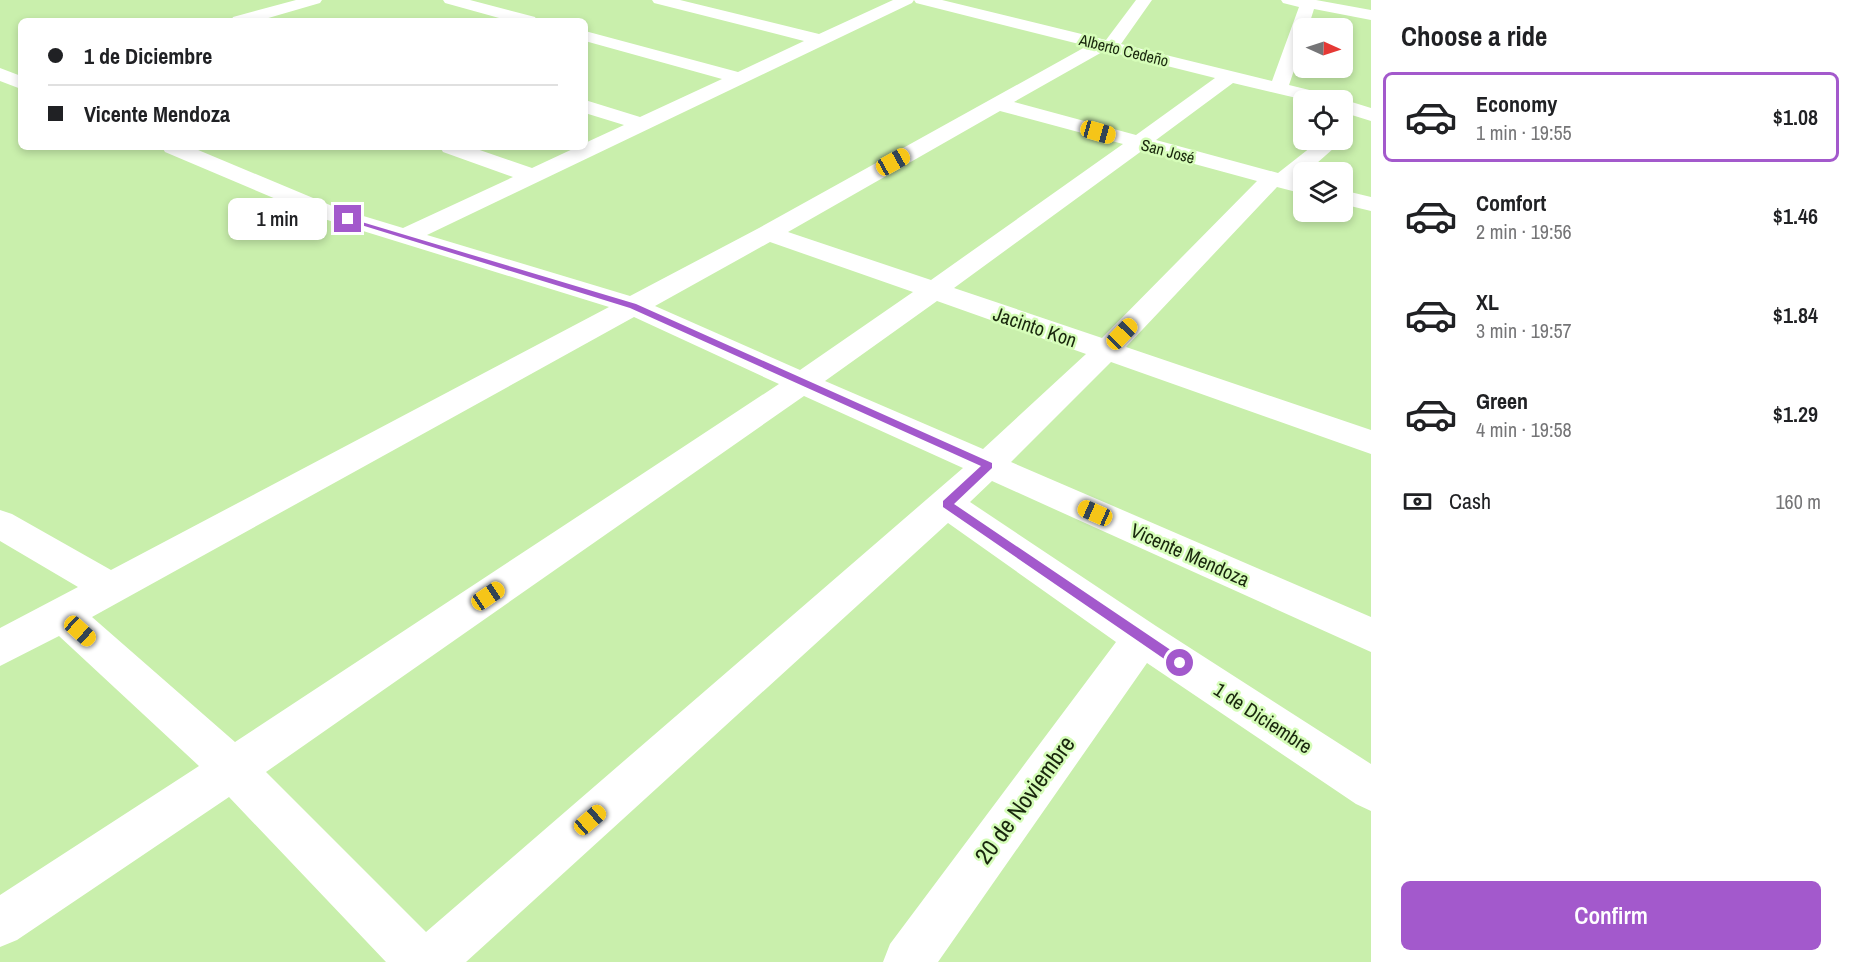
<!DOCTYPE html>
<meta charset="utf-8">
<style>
:root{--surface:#fff;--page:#f2f2f2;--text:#202124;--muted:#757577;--line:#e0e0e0;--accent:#a359cc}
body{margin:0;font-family:"Archivo Narrow",sans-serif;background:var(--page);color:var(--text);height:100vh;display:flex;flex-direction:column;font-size:22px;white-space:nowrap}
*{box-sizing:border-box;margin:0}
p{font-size:20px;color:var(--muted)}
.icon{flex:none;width:33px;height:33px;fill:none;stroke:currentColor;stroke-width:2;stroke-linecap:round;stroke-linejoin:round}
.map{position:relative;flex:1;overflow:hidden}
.details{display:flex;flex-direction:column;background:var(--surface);width:480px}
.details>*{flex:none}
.guide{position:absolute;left:18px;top:18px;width:570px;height:132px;border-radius:9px;box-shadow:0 3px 9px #0003;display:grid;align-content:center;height:132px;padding:0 30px;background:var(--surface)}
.needle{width:39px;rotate:93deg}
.tools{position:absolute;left:1293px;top:18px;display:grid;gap:12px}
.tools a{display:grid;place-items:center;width:60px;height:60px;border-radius:9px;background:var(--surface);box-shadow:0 3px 9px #0003;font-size:30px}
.end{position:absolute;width:27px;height:27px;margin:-14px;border:8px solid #a359cc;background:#fff;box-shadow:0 0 0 3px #fff}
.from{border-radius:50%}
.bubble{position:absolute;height:42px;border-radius:9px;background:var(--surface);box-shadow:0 3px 9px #0003;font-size:20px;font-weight:600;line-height:42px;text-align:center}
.car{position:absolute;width:18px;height:36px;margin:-18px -9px;border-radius:8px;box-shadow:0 0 4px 2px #0007;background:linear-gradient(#f5c518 24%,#345 0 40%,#f5c518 0 76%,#345 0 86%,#f5c518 0)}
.guide b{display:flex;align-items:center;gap:21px;height:57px;font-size:22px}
.guide b+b{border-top:2px solid var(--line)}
.guide i{width:15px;height:15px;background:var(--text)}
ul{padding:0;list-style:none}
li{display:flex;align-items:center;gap:18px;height:90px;margin:0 12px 9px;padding:0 18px;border:3px solid transparent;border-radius:9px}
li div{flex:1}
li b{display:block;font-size:22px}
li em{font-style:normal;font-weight:600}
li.selected{border-color:var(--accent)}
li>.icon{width:54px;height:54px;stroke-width:1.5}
h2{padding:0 30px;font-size:27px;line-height:72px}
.pay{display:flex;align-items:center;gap:15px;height:66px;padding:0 30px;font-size:22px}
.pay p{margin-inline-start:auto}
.button{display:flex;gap:12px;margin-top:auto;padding:12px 30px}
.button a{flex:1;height:69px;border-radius:9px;background:var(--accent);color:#fff;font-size:24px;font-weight:600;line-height:69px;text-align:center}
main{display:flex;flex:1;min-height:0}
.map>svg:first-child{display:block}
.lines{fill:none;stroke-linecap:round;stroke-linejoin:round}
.minor{fill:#fff;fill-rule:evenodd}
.route{fill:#a359cc}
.labels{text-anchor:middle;stroke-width:5;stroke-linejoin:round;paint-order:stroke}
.far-street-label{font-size:16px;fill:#19270d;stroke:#d6fdb9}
.street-label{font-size:20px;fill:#19270d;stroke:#d6fdb9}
.near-street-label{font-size:24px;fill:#19270d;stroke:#d6fdb9}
</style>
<main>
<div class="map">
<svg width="1371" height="962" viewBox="0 0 1371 962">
<rect width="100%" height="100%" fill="#c9efac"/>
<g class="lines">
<path class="minor" d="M296 0H322L320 3 258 21H231L233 17Z
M443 0H470L535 17 537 21H510L445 3Z
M652 0H680L819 34 893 0H942L1106 40 1136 0H1152L1121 44 1272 81 1299 7 1283 3 1281 0H1316L1371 10V20L1314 9 1308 28H1304V41L1289 85 1334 96 1337 100 1342 99 1371 108V121L1342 112V100H1305L1233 83 1156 140 1278 173 1320 140H1343L1299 179 1304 180V194L1277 187 1126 347 1371 430V454L1111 362 1011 462 1371 617V652L992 481 970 502 1156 626 1371 764V811L1356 804 1147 663 938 962H883L890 944 1116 642 948 523 466 962H386L229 797 17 940 0 947V895L199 766 59 636 0 666V628L78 587 0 541V510L12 514 111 570 609 307 321 218 165 152 162 147H191L337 208 403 228 513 177 443 152 440 147H471L532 168 577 147H585V143L624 125 585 113V100L640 117 722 79 585 41V31L738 72 804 41 654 3ZM914 0 916 3 1087 46 759 228 630 296 427 235 912 3ZM1104 51 1111 52 1215 78 1136 135 1014 102ZM1000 111 1123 144 931 280 788 232ZM1143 150 1257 181 1102 338 954 288ZM770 242 913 292 800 370 655 306ZM937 301 1086 354 983 449 825 381ZM634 317 779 384 235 742 92 617ZM804 396 963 468 426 932 266 772Z
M0 68 21 76V89L0 81Z
M1342 190 1371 197V211L1342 204Z"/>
</g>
<path class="route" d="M345 217 636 304 992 463V468L954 504 1184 659V667H1176L943 507V501L981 466 630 308 345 220Z"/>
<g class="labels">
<g class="far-street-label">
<text transform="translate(1124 50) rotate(14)" y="6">Alberto Cedeño</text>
<text transform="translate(1168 151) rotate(15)" y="6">San José</text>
</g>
<g class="street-label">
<text transform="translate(1035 327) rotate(19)" y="7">Jacinto Kon</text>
<text transform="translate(1190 555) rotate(24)" y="7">Vicente Mendoza</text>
<text transform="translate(1263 718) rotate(33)" y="7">1 de Diciembre</text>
</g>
<g class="near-street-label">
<text transform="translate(1025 800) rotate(-54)" y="8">20 de Noviembre</text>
</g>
</g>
</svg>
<div class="tools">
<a><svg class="needle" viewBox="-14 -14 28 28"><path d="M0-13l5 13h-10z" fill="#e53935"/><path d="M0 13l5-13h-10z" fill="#757577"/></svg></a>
<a><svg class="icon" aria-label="locate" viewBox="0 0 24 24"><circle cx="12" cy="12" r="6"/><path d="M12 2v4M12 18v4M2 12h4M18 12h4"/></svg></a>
<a><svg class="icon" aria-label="layers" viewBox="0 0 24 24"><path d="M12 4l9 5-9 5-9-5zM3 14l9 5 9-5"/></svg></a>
</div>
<i class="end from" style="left:1180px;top:663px"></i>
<i class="end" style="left:348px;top:219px"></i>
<div class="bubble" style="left:228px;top:198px;width:99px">1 min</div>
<i class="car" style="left:1098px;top:132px;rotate:106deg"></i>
<i class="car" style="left:893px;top:162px;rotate:61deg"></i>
<i class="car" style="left:1122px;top:334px;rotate:44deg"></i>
<i class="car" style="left:1095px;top:513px;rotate:294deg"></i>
<i class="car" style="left:488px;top:596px;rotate:56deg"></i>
<i class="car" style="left:80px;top:631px;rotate:132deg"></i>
<i class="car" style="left:590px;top:820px;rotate:49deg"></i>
<div class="guide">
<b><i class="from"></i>1 de Diciembre</b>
<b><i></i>Vicente Mendoza</b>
</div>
</div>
<section class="details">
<h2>Choose a ride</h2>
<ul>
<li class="selected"><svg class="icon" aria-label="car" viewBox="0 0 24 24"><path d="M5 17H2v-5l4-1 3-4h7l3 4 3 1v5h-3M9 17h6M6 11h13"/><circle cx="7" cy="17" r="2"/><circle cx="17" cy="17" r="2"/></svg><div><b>Economy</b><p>1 min · 19:55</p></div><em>$1.08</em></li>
<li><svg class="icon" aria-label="car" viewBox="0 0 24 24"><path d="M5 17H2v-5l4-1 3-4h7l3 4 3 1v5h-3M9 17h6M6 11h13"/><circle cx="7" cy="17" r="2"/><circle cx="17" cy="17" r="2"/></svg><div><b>Comfort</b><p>2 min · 19:56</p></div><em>$1.46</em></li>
<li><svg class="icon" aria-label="car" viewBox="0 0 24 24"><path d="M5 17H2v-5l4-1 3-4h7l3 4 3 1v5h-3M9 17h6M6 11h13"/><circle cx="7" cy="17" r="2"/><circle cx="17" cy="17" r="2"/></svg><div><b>XL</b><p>3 min · 19:57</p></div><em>$1.84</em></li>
<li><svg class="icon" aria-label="car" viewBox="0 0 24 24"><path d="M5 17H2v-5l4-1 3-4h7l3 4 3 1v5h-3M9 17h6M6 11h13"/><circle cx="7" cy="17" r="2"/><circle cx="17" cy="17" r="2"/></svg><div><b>Green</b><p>4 min · 19:58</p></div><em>$1.29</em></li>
</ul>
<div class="pay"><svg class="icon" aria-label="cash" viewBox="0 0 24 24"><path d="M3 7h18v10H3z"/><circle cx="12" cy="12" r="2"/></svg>Cash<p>160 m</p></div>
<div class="button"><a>Confirm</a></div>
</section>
</main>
